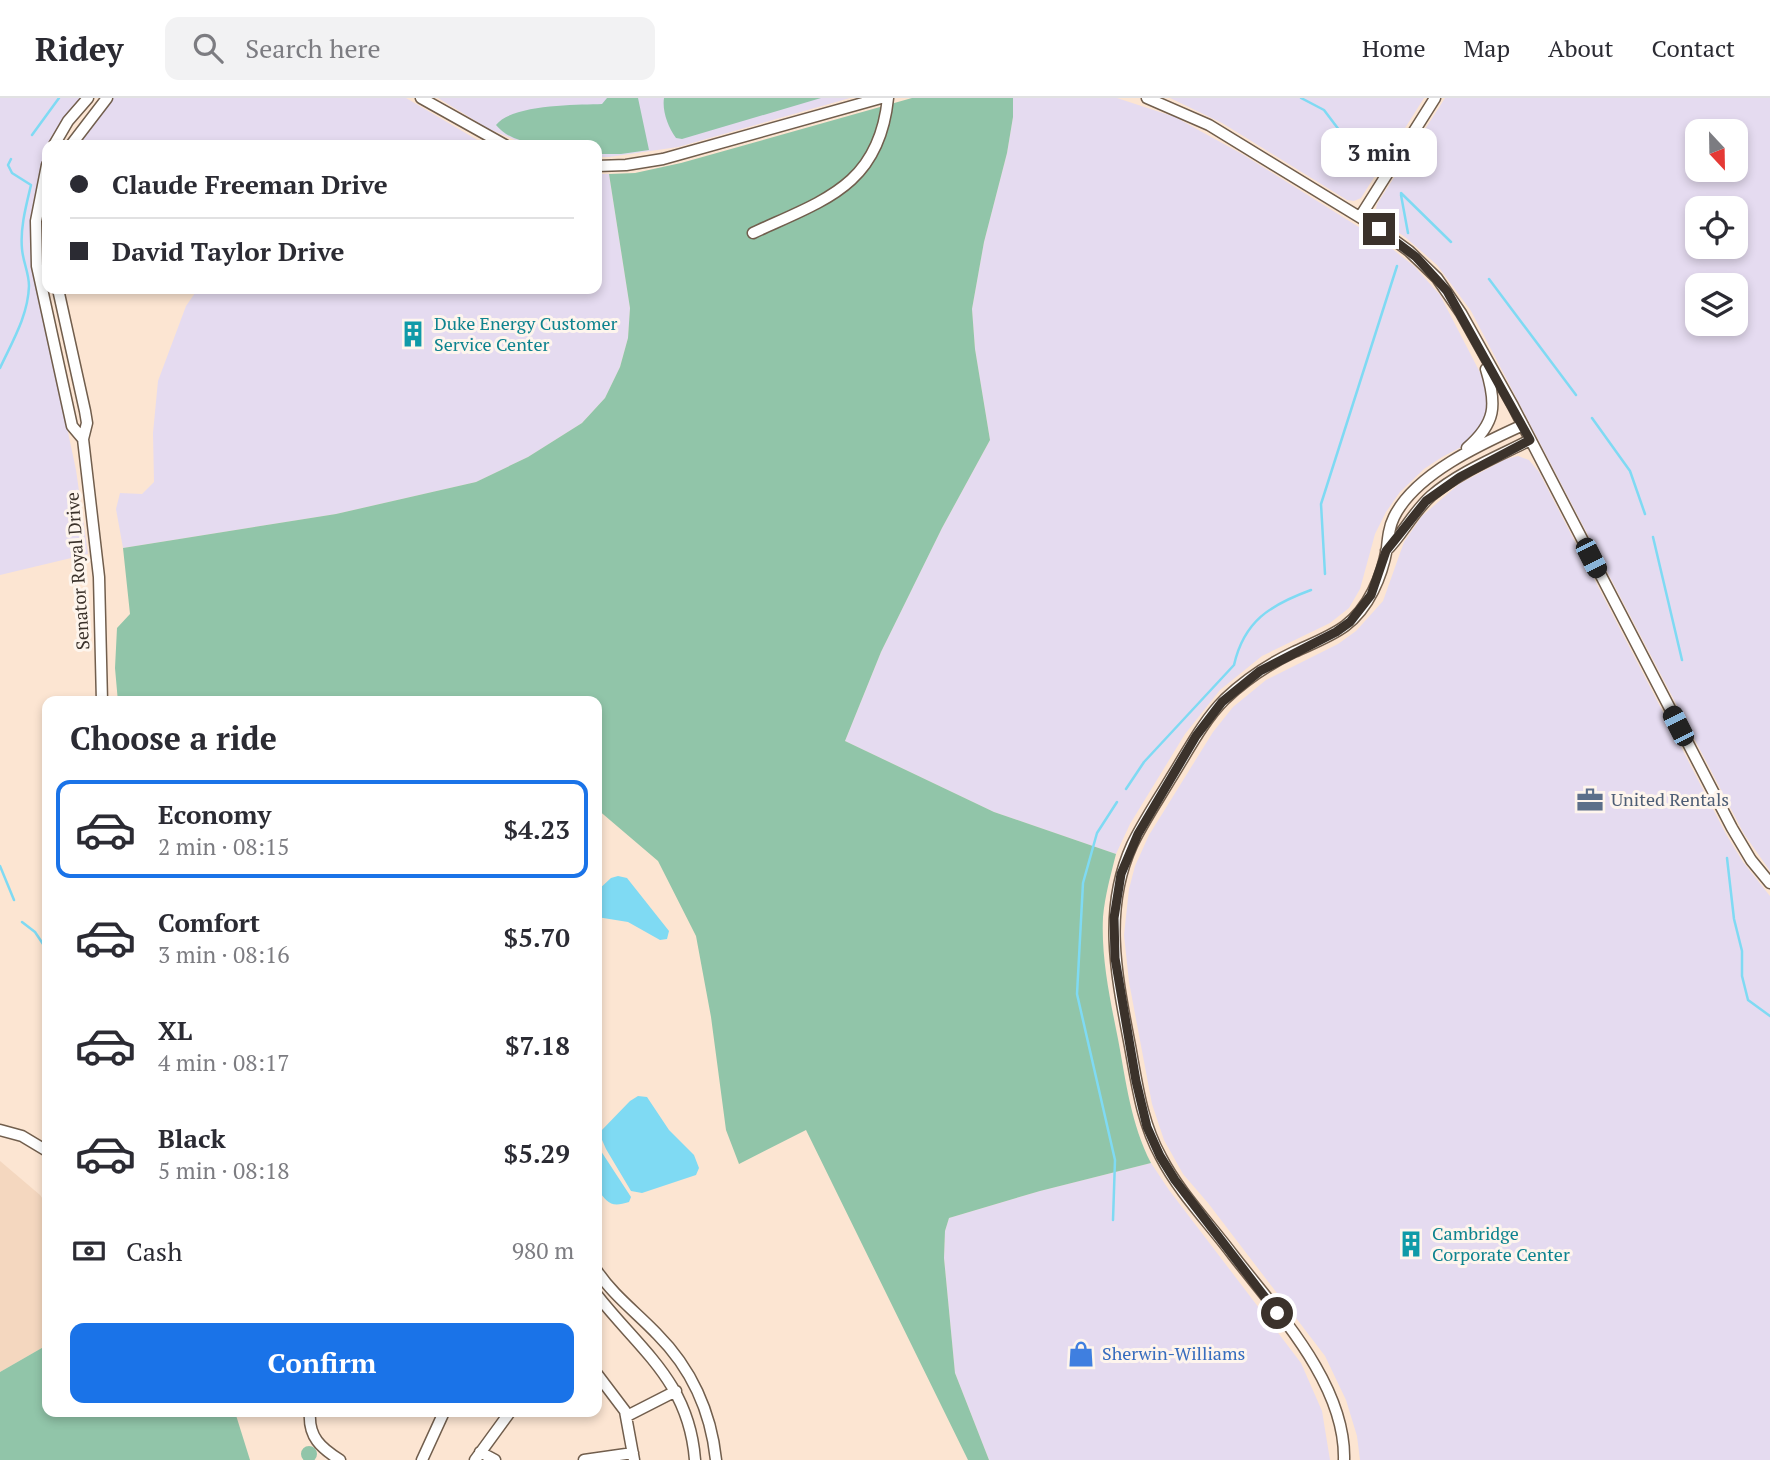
<!DOCTYPE html>
<meta charset="utf-8">
<style>
:root{--surface:#fff;--page:#f2f2f3;--text:#2b2b33;--muted:#7c7c81;--line:#e1e1e2;--accent:#1a73e8}
body{margin:0;font-family:"PT Serif",serif;background:var(--page);color:var(--text);height:100vh;display:flex;flex-direction:column;font-size:26px;white-space:nowrap}
*{box-sizing:border-box;margin:0}
p{font-size:23px;color:var(--muted)}
.icon{flex:none;width:38px;height:38px;fill:none;stroke:currentColor;stroke-width:2;stroke-linecap:round;stroke-linejoin:round}
.map{position:relative;flex:1;overflow:hidden}
.side{position:absolute;left:42px;top:598px;width:560px;height:721px;display:flex;flex-direction:column;background:var(--surface);border-radius:14px;box-shadow:0 4px 10px #0003}
.side>*{flex:none}
.top-card{position:absolute;left:42px;top:42px;width:560px;height:154px;border-radius:14px;box-shadow:0 4px 10px #0003;display:grid;align-content:center;height:154px;padding:0 28px;background:var(--surface)}
.needle{width:46px;rotate:158deg}
.controls{position:absolute;left:1685px;top:21px;display:grid;gap:14px}
.controls a{display:grid;place-items:center;width:63px;height:63px;border-radius:14px;background:var(--surface);box-shadow:0 4px 10px #0003;font-size:35px}
.end{position:absolute;width:32px;height:32px;margin:-16px;border:9px solid #3b322b;background:#fff;box-shadow:0 0 0 4px #fff}
.from{border-radius:50%}
.bubble{position:absolute;height:49px;border-radius:14px;background:var(--surface);box-shadow:0 4px 10px #0003;font-size:23px;font-weight:700;line-height:49px;text-align:center}
.car{position:absolute;width:21px;height:42px;margin:-21px -10px;border-radius:9px;box-shadow:0 0 5px 2px #0007;background:linear-gradient(#222 24%,#8ab4d8 0 40%,#222 0 76%,#8ab4d8 0 86%,#222 0)}
.top-card b{display:flex;align-items:center;gap:24px;height:66px;font-size:26px}
.top-card b+b{border-top:2px solid var(--line)}
.top-card i{width:18px;height:18px;background:var(--text)}
ul{padding:0;list-style:none}
li{display:flex;align-items:center;gap:21px;height:98px;margin:0 14px 10px;padding:0 14px;border:4px solid transparent;border-radius:14px}
li div{flex:1}
li b{display:block;font-size:26px}
li em{font-style:normal;font-weight:700}
li.selected{border-color:var(--accent)}
li>.icon{width:63px;height:63px;stroke-width:1.5}
h2{padding:0 28px;font-size:32px;line-height:84px}
.pay{display:flex;align-items:center;gap:18px;height:77px;padding:0 28px;font-size:26px}
.pay p{margin-inline-start:auto}
.primary-button{display:flex;gap:14px;margin-top:auto;padding:14px 28px}
.primary-button a{flex:1;height:80px;border-radius:14px;background:var(--accent);color:#fff;font-size:28px;font-weight:700;line-height:80px;text-align:center}
header{display:flex;align-items:center;gap:42px;box-sizing:border-box;height:98px;padding:0 35px;background:var(--surface);border-bottom:2px solid var(--line)}
header strong{font-size:33px}
nav{display:flex;gap:38px;margin-inline-start:auto;font-size:24px}
.search{width:490px;height:63px;background:var(--page);display:flex;align-items:center;gap:18px;box-sizing:border-box;padding:0 24px;border-radius:14px;color:var(--muted);font-size:26px}
.map>svg:first-child{display:block}
.commercial{fill:#e5dbf0;fill-rule:evenodd}
.built{fill:#f4d7bf}
.green{fill:#91c5a9}
.water{fill:#7fdaf3}
.lines{fill:none;stroke-linecap:round;stroke-linejoin:round}
.stream{stroke:#7fdaf3;stroke-width:2.5}
.minor-casing{stroke:#715e4d;stroke-width:13}
.minor{stroke:#fff;stroke-width:10}
.route{stroke:#3b322b;stroke-width:9}
.labels{text-anchor:middle;stroke-width:6;stroke-linejoin:round;paint-order:stroke}
.culture-label{font-size:18px;fill:#0d838f;stroke:#fef5ed;text-anchor:start}
.street-label{font-size:18px;fill:#3b322b;stroke:#fef5ed}
.service-label{font-size:18px;fill:#4e5e75;stroke:#fef5ed;text-anchor:start}
.shop-label{font-size:18px;fill:#366cbe;stroke:#fef5ed;text-anchor:start}
</style>
<header>
<strong>Ridey</strong>
<div class="search"><svg class="icon" aria-label="search" viewBox="0 0 24 24"><circle cx="10" cy="10" r="6"/><path d="M15 15l6 6"/></svg>Search here</div>
<nav><a>Home</a><a>Map</a><a>About</a><a>Contact</a></nav>
</header>
<div class="map">
<svg width="1770" height="1362" viewBox="0 0 1770 1362">
<rect width="100%" height="100%" fill="#fce5d2"/>
<path class="commercial" d="M0 0H80L61 23 47 47 32 121 52 259 76 372 88 456 0 477Z
M112 0H406L486 47H75L89 25Z
M438 0H850L678 49 609 59H597V47H529L520 44 489 31Z
M1013 0H1117L1175 19 1242 56 1386 146 1414 168 1440 197 1487 288 1489 316 1469 345 1442 359 1424 371 1400 394 1386 414 1375 436 1360 491 1349 510 1330 525 1262 558 1220 592 1185 636 1130 726 1116 756 994 714 845 643 881 554 942 430 990 342 975 251 972 211 984 144 1007 55 1013 19Z
M1170 0H1424L1361 100 1354 103 1347 102 1222 25Z
M1445 0H1770V773L1744 736 1471 213 1437 167 1405 139 1380 122 1375 116 1377 106ZM1698 33H1736V72H1698ZM1698 110H1736V149H1698ZM1698 187H1736V226H1698Z
M597 76H609L630 210 628 240 620 269 605 300 582 325 528 359 476 384 336 416 123 450 116 411 120 395 142 396 154 384 153 335 158 283 186 208 195 195 192 191H597Z
M1518 358 1529 362 1539 374 1726 736 1743 764 1770 798V1362H1360L1357 1338 1346 1302 1325 1258 1208 1105 1183 1076 1164 1042 1152 1006 1129 884 1124 837 1129 791 1135 768 1149 737 1213 634 1233 609 1266 582 1338 546 1356 533 1383 503 1404 444 1422 418 1459 386 1506 361Z
M1151 1065 1169 1092 1301 1265 1322 1313 1330 1362H989L955 1275 944 1160 945 1133 949 1120 1040 1093Z"/>
<path class="built" d="M0 1063 40 1097 47 1107V1247L0 1274Z"/>
<path class="green" d="M607 0H638L649 52 621 56H597V47C567 47 517 53 496 27 512 6 577 7 602 6Z
M664 0H821L682 41 676 40C668 29 662 13 664 0Z
M912 0H1013V19L1007 55 984 144 972 211 975 251 990 342 942 430 881 554 845 643 994 714 1116 756C1111 776 1105 797 1103 819 1101 860 1110 901 1118 941 1126 984 1131 1026 1151 1065L1040 1093 949 1120 945 1133 944 1160 955 1275 989 1362H968L806 1032 739 1066 726 1032 711 919 696 838 658 763 597 711V604H118L115 570 117 530 130 516 123 450 336 416 476 384 528 359 582 325 605 300 620 269 628 240 630 210 609 76 635 75 681 65Z
M47 1247V1314H235L250 1362H0V1274Z
M301 1356a8 8 0 1 1 16 0a8 8 0 1 1-16 0Z"/>
<path class="water" d="M618 778 627 780 669 833 667 841 660 842 628 824 597 819V793L611 780Z
M638 998 647 999 669 1032 694 1057 699 1070 696 1077 642 1095 631 1093 606 1051 599 1035 630 1003Z
M597 1047 631 1099 629 1104C611 1110 607 1105 597 1090Z"/>
<g class="lines">
<path class="stream" d="M1301 0 1324 12 1367 69
M32 37 59 0
M1401 95 1451 144
M1401 97 1408 135
M1489 181 1576 297
M0 270C12 244 28 218 29 188 29 175 23 164 22 151 20 130 26 108 31 87L12 75 8 67 11 61
M1592 320 1630 373 1645 416
M1653 439 1682 562
M1325 476 1321 406 1397 168
M1126 691 1144 664 1234 567C1244 523 1270 507 1311 492
M1727 760 1734 821 1742 853V878L1748 902 1770 918
M0 768 14 802
M22 824 35 834 47 852
M1113 1122 1115 1062 1077 896 1083 785 1097 735 1117 704"/>
<g class="minor-casing">
<path id="minor" d="M421 0 505 47
M1147 0 1209 27 1379 131 1409 153 1437 180 1461 215 1513 308 1732 730 1751 762 1770 785
M54 47 68 23 88 0
M71 47 107 0
M47 67 36 123 37 168 72 328 83 341
M597 68 626 67 663 61 881 0
M1360 119 1435 0
M753 135C824 102 879 88 888 0
M58 191 85 313 87 325 83 341 99 479 102 604
M1467 350C1496 325 1497 307 1486 271
M1386 453C1403 436 1413 414 1431 398 1459 374 1497 359 1530 342
M0 1032 22 1038 47 1053
M597 1173C613 1197 637 1215 657 1236 691 1270 711 1314 716 1362
M597 1197C641 1253 689 1284 695 1362
M597 1276 625 1313 634 1362
M310 1314C308 1339 321 1350 340 1362
M627 1318 676 1293
M480 1354 495 1362
M422 1362 444 1314
M475 1362 510 1314
M584 1362 633 1355
M1344 1362C1346 1286 1277 1214 1233 1157 1209 1125 1179 1094 1161 1059 1142 1025 1137 986 1130 948 1117 880 1102 813 1132 747 1143 724 1158 702 1171 680 1188 653 1203 623 1225 601 1246 581 1269 566 1294 554 1311 546 1330 539 1345 528 1369 510 1382 478 1387 450 1388 439 1389 429 1394 419 1415 376 1481 346 1523 327"/>
</g>
<use href="#minor" class="minor"/>
</g>
<g class="lines">
<path class="route" d="M1277 1215 1175 1082 1160 1058 1147 1029 1136 983 1115 860 1114 820 1121 776 1138 736 1196 638 1222 604 1260 573 1336 534 1350 524 1371 497 1386 453 1426 403 1460 379 1530 342 1447 193 1416 159 1379 131"/>
</g>
<defs>
<g id="building-bare" transform="scale(2.1)"><path d="M-4-6H4V6H1V3H-1V6H-4ZM-2.5-4.3h1.7v1.8h-1.7ZM.8-4.3h1.7v1.8H.8ZM-2.5-1h1.7V.8h-1.7ZM.8-1h1.7V.8H.8Z" fill="#0f9aa8" stroke="#fef5ed" stroke-width="2.5" paint-order="stroke"/></g>
<g id="office-bare" transform="scale(2.1)"><path d="M-6-3h4V-5.5h4V-3h4V5H-6ZM-1-4.5V-3h2v-1.5ZM-6 0V1H6V0Z" fill="#5c6f8a" stroke="#fef5ed" stroke-width="2.5" paint-order="stroke"/></g>
<g id="shop-bare" transform="scale(2.1)"><path d="M-5-2.5h2.3a2.7 3.5 0 0 1 5.4 0H5L5.5 6h-11ZM-1.5-2.5h3a1.5 2.3 0 0 0-3 0Z" fill="#3f7fe0" stroke="#fef5ed" stroke-width="2.5" paint-order="stroke"/></g>
</defs>
<g fill-rule="evenodd">
<use href="#building-bare" x="413" y="236"/>
<use href="#office-bare" x="1590" y="702"/>
<use href="#building-bare" x="1411" y="1146"/>
<use href="#shop-bare" x="1081" y="1256"/>
</g>
<g class="labels">
<g class="culture-label">
<text x="434" y="232">Duke Energy Customer<tspan x="434" dy="21">Service Center</tspan></text>
<text x="1432" y="1142">Cambridge<tspan x="1432" dy="21">Corporate Center</tspan></text>
</g>
<g class="street-label">
<text transform="translate(78 473) rotate(-94)" y="6">Senator Royal Drive</text>
</g>
<g class="service-label">
<text x="1611" y="708">United Rentals</text>
</g>
<g class="shop-label">
<text x="1102" y="1262">Sherwin-Williams</text>
</g>
</g>
</svg>
<div class="controls">
<a><svg class="needle" viewBox="-14 -14 28 28"><path d="M0-13l5 13h-10z" fill="#e53935"/><path d="M0 13l5-13h-10z" fill="#7c7c81"/></svg></a>
<a><svg class="icon" aria-label="locate" viewBox="0 0 24 24"><circle cx="12" cy="12" r="6"/><path d="M12 2v4M12 18v4M2 12h4M18 12h4"/></svg></a>
<a><svg class="icon" aria-label="layers" viewBox="0 0 24 24"><path d="M12 4l9 5-9 5-9-5zM3 14l9 5 9-5"/></svg></a>
</div>
<i class="end from" style="left:1277px;top:1215px"></i>
<i class="end" style="left:1379px;top:131px"></i>
<div class="bubble" style="left:1321px;top:30px;width:116px">3 min</div>
<i class="car" style="left:1591px;top:460px;rotate:153deg"></i>
<i class="car" style="left:1678px;top:628px;rotate:333deg"></i>
<div class="top-card">
<b><i class="from"></i>Claude Freeman Drive</b>
<b><i></i>David Taylor Drive</b>
</div>
<section class="side">
<h2>Choose a ride</h2>
<ul>
<li class="selected"><svg class="icon" aria-label="car" viewBox="0 0 24 24"><path d="M5 17H2v-5l4-1 3-4h7l3 4 3 1v5h-3M9 17h6M6 11h13"/><circle cx="7" cy="17" r="2"/><circle cx="17" cy="17" r="2"/></svg><div><b>Economy</b><p>2 min · 08:15</p></div><em>$4.23</em></li>
<li><svg class="icon" aria-label="car" viewBox="0 0 24 24"><path d="M5 17H2v-5l4-1 3-4h7l3 4 3 1v5h-3M9 17h6M6 11h13"/><circle cx="7" cy="17" r="2"/><circle cx="17" cy="17" r="2"/></svg><div><b>Comfort</b><p>3 min · 08:16</p></div><em>$5.70</em></li>
<li><svg class="icon" aria-label="car" viewBox="0 0 24 24"><path d="M5 17H2v-5l4-1 3-4h7l3 4 3 1v5h-3M9 17h6M6 11h13"/><circle cx="7" cy="17" r="2"/><circle cx="17" cy="17" r="2"/></svg><div><b>XL</b><p>4 min · 08:17</p></div><em>$7.18</em></li>
<li><svg class="icon" aria-label="car" viewBox="0 0 24 24"><path d="M5 17H2v-5l4-1 3-4h7l3 4 3 1v5h-3M9 17h6M6 11h13"/><circle cx="7" cy="17" r="2"/><circle cx="17" cy="17" r="2"/></svg><div><b>Black</b><p>5 min · 08:18</p></div><em>$5.29</em></li>
</ul>
<div class="pay"><svg class="icon" aria-label="cash" viewBox="0 0 24 24"><path d="M3 7h18v10H3z"/><circle cx="12" cy="12" r="2"/></svg>Cash<p>980 m</p></div>
<div class="primary-button"><a>Confirm</a></div>
</section>
</div>
